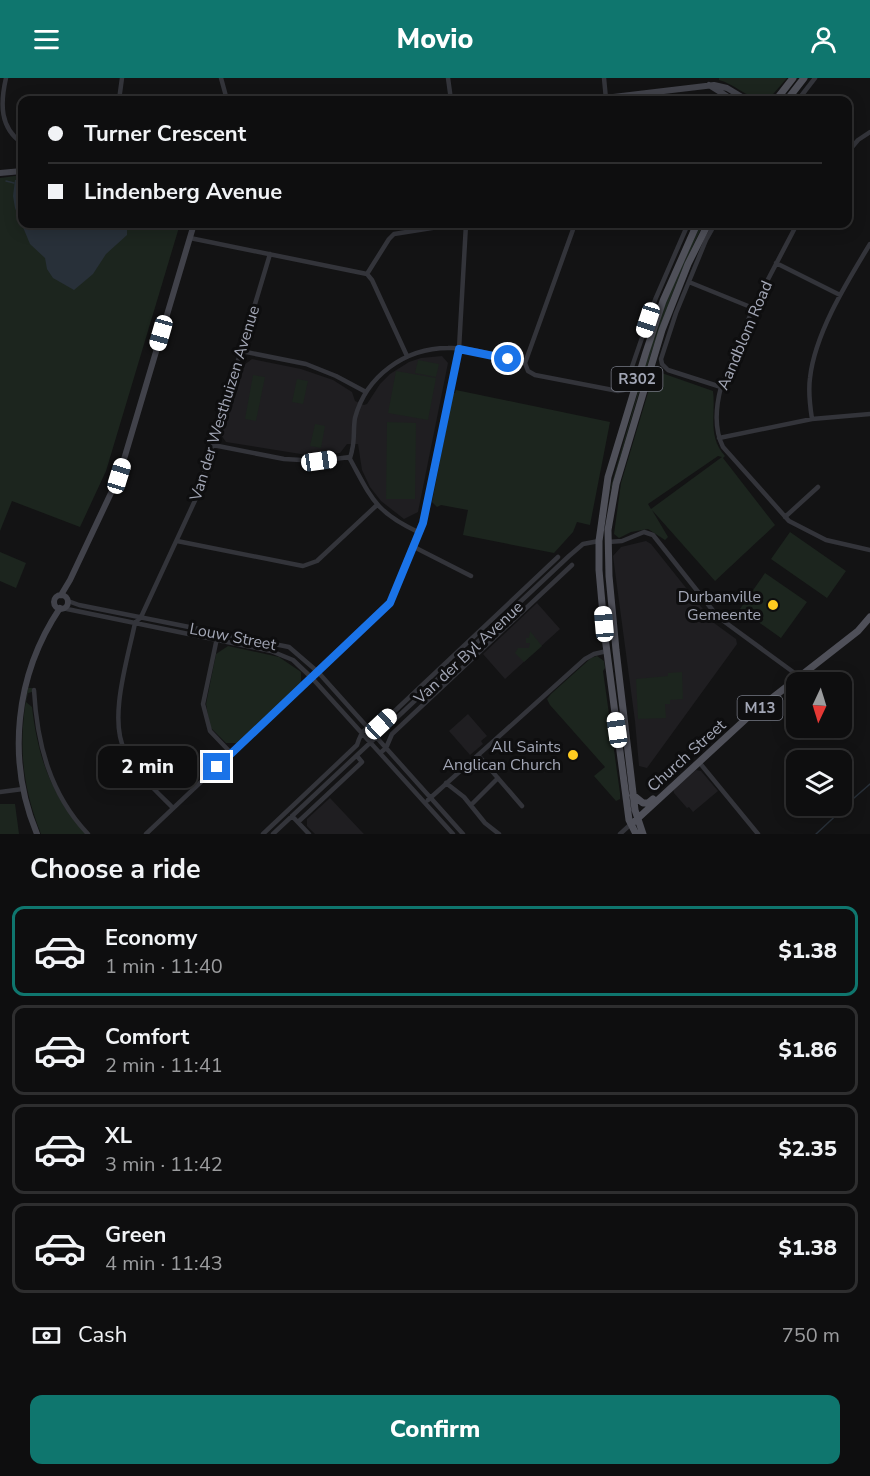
<!DOCTYPE html>
<meta charset="utf-8">
<style>
:root{--surface:#0e0e0f;--page:#171718;--text:#f1f3f6;--muted:#9b9c9e;--line:#2e2e2f;--accent:#0f766e}
body{margin:0;font-family:"Nunito Sans",sans-serif;background:var(--page);color:var(--text);height:100vh;display:flex;flex-direction:column;font-size:22px;white-space:nowrap}
*{box-sizing:border-box;margin:0}
p{font-size:20px;color:var(--muted)}
.icon{flex:none;width:33px;height:33px;fill:none;stroke:currentColor;stroke-width:2;stroke-linecap:round;stroke-linejoin:round}
.map{position:relative;height:756px;overflow:hidden}
.drawer{display:flex;flex-direction:column;background:var(--surface);flex:1}
.drawer>*{flex:none}
.hud{position:absolute;left:18px;top:18px;width:834px;height:132px;border-radius:12px;box-shadow:0 3px 15px #0003,0 0 0 2px var(--line);display:grid;align-content:center;height:132px;padding:0 30px;background:var(--surface)}
.needle{width:39px;rotate:184deg}
.buttons{position:absolute;left:786px;top:594px;display:grid;gap:12px}
.buttons a{display:grid;place-items:center;width:66px;height:66px;border-radius:12px;background:var(--surface);box-shadow:0 3px 15px #0003,0 0 0 2px var(--line);font-size:30px}
.end{position:absolute;width:27px;height:27px;margin:-14px;border:8px solid #1a73e8;background:#fff;box-shadow:0 0 0 3px #fff}
.from{border-radius:50%}
.bubble{position:absolute;height:42px;border-radius:12px;background:var(--surface);box-shadow:0 3px 15px #0003,0 0 0 2px var(--line);font-size:20px;font-weight:800;line-height:42px;text-align:center}
.car{position:absolute;width:18px;height:36px;margin:-18px -9px;border-radius:8px;box-shadow:0 0 4px 2px #0007;background:linear-gradient(#fff 24%,#345 0 40%,#fff 0 76%,#345 0 86%,#fff 0)}
.hud b{display:flex;align-items:center;gap:21px;height:57px;font-size:22px}
.hud b+b{border-top:2px solid var(--line)}
.hud i{width:15px;height:15px;background:var(--text)}
ul{padding:0;list-style:none}
li{display:flex;align-items:center;gap:18px;height:90px;margin:0 12px 9px;padding:0 18px;border:3px solid var(--line);border-radius:12px}
li div{flex:1}
li b{display:block;font-size:22px}
li em{font-style:normal;font-weight:800}
li.current{border-color:var(--accent)}
li>.icon{width:54px;height:54px;stroke-width:1.5}
h2{padding:0 30px;font-size:27px;line-height:72px}
.pay{display:flex;align-items:center;gap:15px;height:66px;padding:0 30px;font-size:22px}
.pay p{margin-inline-start:auto}
.cta{display:flex;gap:12px;margin-top:auto;padding:12px 30px}
.cta a{flex:1;height:69px;border-radius:12px;background:var(--accent);color:#fff;font-size:24px;font-weight:800;line-height:69px;text-align:center}
header{display:flex;justify-content:space-between;align-items:center;height:78px;padding:0 30px;background:var(--accent);color:#fff;font-size:27px;font-weight:800}
.map>svg:first-child{display:block}
.built{fill:#1f1e21}
.green{fill:#1c251e;fill-rule:evenodd}
.water{fill:#283039}
.lines{fill:none;stroke-linecap:round;stroke-linejoin:round}
.stream{stroke:#283039;stroke-width:1.5}
.street{stroke:#33343a;stroke-width:4.5}
.secondary{stroke:#41424a;stroke-width:6}
.primary{stroke:#4f5059;stroke-width:7}
.route{stroke:#1a73e8;stroke-width:8}
.poi-dot{fill:#ffcb20;stroke:#0e0e0f;stroke-width:2}
.labels{text-anchor:middle;stroke-width:6;stroke-linejoin:round;paint-order:stroke}
.shield{fill:#0e0e0f;stroke:#767984;stroke-width:1.5}
.shield-label{font-size:15px;font-weight:bold;fill:#a3a7b6}
.street-label{font-size:16px;fill:#a3a7b6;stroke:#0e0e0f}
.poi-label{font-size:16px;fill:#a3a7b6;stroke:#0e0e0f;text-anchor:end}
</style>
<header><svg class="icon" aria-label="menu" viewBox="0 0 24 24"><path d="M4 6h16M4 12h16M4 18h16"/></svg>Movio<svg class="icon" aria-label="person" viewBox="0 0 24 24"><circle cx="12" cy="8" r="4"/><path d="M4 21q1-7 8-7t8 7"/></svg></header>
<div class="map">
<svg width="870" height="756" viewBox="0 0 870 756">
<rect width="100%" height="100%" fill="#131314"/>
<path class="built" d="M442 278 448 285 418 434 404 441 381 423 370 409 362 392 358 366H347L340 375 307 377 226 364 221 357 244 287 252 281 301 291 333 302 352 314 355 323 364 327 367 326 380 306 390 296 409 284 421 280Z
M646 463 651 466 714 545 736 561 737 566 647 690 639 688 635 643 613 478 621 469Z
M537 525 560 551 505 601 483 576Z
M468 636 487 658 481 663 483 666 470 677 449 653Z
M696 692 701 693 718 713 693 734 689 729 687 730 674 715 673 711Z
M330 720 361 753 364 756H315L307 748V741Z"/>
<path class="green" d="M719 0H787L768 22C748 22 737 7 719 2Z
M22 97V146H180L106 393 80 449 12 423 0 453V100Z
M700 148 702 149C661 230 638 318 613 405L608 419 651 268 667 221Z
M418 282 439 286 436 299 415 295Z
M396 293 436 300 428 342 388 335Z
M656 293 713 313C716 336 707 358 725 378L723 380 775 447 715 503 652 432 668 459 665 462 648 451 631 454 619 460 614 456 621 405 650 308 652 306ZM718 378 722 379 651 431 648 426Z
M253 297 265 299 256 343 245 341Z
M297 301 308 303 303 326 292 324Z
M456 312 610 344 590 447 577 444 573 454 554 475 463 457 468 432 441 427 437 429 432 424 453 315H455Z
M387 344 416 345 415 421H386Z
M315 346 325 348 321 370 310 368Z
M790 454 846 493 827 520 771 481Z
M0 474 26 485 16 510 0 503Z
M765 495 807 524 781 560 740 531Z
M530 553 542 568 524 584 515 575 518 570H529L530 565H526V560H529Z
M228 568 279 579 301 594V607L238 665H226L210 649 206 626 216 576Z
M597 578 604 583 605 590 603 593 620 715V721L616 723 594 698 605 689 550 627 547 621 551 616 591 580Z
M682 594 683 621 670 622V626H665L666 640 638 641 636 601 668 598V595Z
M28 610H32V614L28 615 26 624 32 629C38 680 51 717 86 756H41C21 705 18 664 28 610Z
M0 726H15L19 756H0Z"/>
<path class="water" d="M22 101V146H131L127 150V157L106 176 93 196 74 212 53 200 47 191 45 180 30 166 15 130 13 118 15 102Z"/>
<g class="lines">
<path class="stream" d="M6 103 14 105
M846 727 870 706
M816 756 844 730"/>
<path class="street" d="M6 0C0 26 0 50 22 65
M221 0 227 22
M448 0 451 22
M604 0 606 21
M119 22 122 0
M798 22 815 0
M848 74 858 62 870 54
M715 146 706 162 676 235 661 281 662 286 668 292 721 309
M797 146 753 230 721 309C716 328 714 351 723 369L789 443 826 462 870 472
M190 160 367 196
M776 185 840 217
M367 196 389 161 394 156 457 146
M367 196 372 202 407 278
M689 204 753 230
M241 273 306 286 336 298 366 314
M525 285 528 293 535 297 618 313 624 312 655 222 688 146
M525 285 575 146
M812 341C810 328 808 314 810 300 815 255 847 204 870 166
M719 360 812 341 870 336
M213 367 284 381 319 383 350 379
M785 439 818 409
M420 455C375 434 372 421 350 381 350 378 352 375 352 372 355 362 353 351 355 340 366 298 405 270 448 270 473 269 500 279 525 285
M177 463 303 488 317 483 377 427
M608 464 622 463 644 454 653 457 718 539 800 599
M414 469 471 498
M68 523 79 527 289 569 318 594 463 756
M62 530 271 573 293 582 312 600 453 756
M217 560 203 626 210 653 231 675
M34 612C37 666 50 716 88 756
M380 675 386 670 392 656 572 487
M478 677 522 728
M699 684 758 756
M446 705 464 719 485 745 499 756
M0 714 23 711
M428 722 585 581 594 576 607 573
M471 727 498 700
M173 730C156 713 136 695 125 673 108 641 128 580 135 545L141 539 198 416 270 176
M292 738 309 756
M298 744 362 684 357 678
M146 756 390 525 423 445 451 311 459 271 466 146
M263 756 357 667C362 651 365 649 381 646L558 479
M273 756 569 478 583 466 599 463
M620 756 631 746"/>
<path class="secondary" d="M709 7 733 22
M588 22 714 7 727 10 747 22
M0 95 22 93
M61 517 70 502 119 398 194 146
M54 524a7 7 0 1 1 14 0a7 7 0 1 1-14 0Z
M37 756C6 682 15 597 60 530"/>
<path class="primary" d="M776 22 793 0
M787 22 804 0
M633 717 643 725H648L653 721
M635 743 748 639 858 553 870 539
M636 756 629 742 605 559 599 492V463L608 399 646 274 663 223 697 146
M643 756 635 732 616 572 609 498 608 452 616 406 662 252 688 186 708 146"/>
</g>
<g class="lines">
<path class="route" d="M217 689 390 525 423 445 459 271 508 281"/>
</g>
<g class="poi-dot">
<circle cx="773" cy="527" r="6"/>
<circle cx="573" cy="677" r="6"/>
</g>
<g class="labels">
<g class="shield">
<rect x="611.5" y="289" width="51" height="24" rx="4.5"/>
<rect x="737.5" y="618" width="45" height="24" rx="4.5"/>
</g>
<g class="shield-label">
<text x="637" y="306">R302</text>
<text x="760" y="635">M13</text>
</g>
<g class="street-label">
<text transform="translate(744 257) rotate(-67)" y="6">Aandblom Road</text>
<text transform="translate(224 325) rotate(-73)" y="6">Van der Westhuizen Avenue</text>
<text transform="translate(233 558) rotate(11)" y="6">Louw Street</text>
<text transform="translate(468 574) rotate(-43)" y="6">Van der Byl Avenue</text>
<text transform="translate(686 677) rotate(-42)" y="6">Church Street</text>
</g>
<g class="poi-label">
<text x="761" y="524">Durbanville<tspan x="761" dy="18">Gemeente</tspan></text>
<text x="561" y="674">All Saints<tspan x="561" dy="18">Anglican Church</tspan></text>
</g>
</g>
</svg>
<div class="buttons">
<a><svg class="needle" viewBox="-14 -14 28 28"><path d="M0-13l5 13h-10z" fill="#e53935"/><path d="M0 13l5-13h-10z" fill="#9b9c9e"/></svg></a>
<a><svg class="icon" aria-label="layers" viewBox="0 0 24 24"><path d="M12 4l9 5-9 5-9-5zM3 14l9 5 9-5"/></svg></a>
</div>
<i class="end from" style="left:508px;top:281px"></i>
<i class="end" style="left:217px;top:689px"></i>
<div class="bubble" style="left:98px;top:668px;width:99px">2 min</div>
<i class="car" style="left:648px;top:242px;rotate:198deg"></i>
<i class="car" style="left:161px;top:255px;rotate:196deg"></i>
<i class="car" style="left:319px;top:383px;rotate:82deg"></i>
<i class="car" style="left:119px;top:398px;rotate:17deg"></i>
<i class="car" style="left:604px;top:546px;rotate:355deg"></i>
<i class="car" style="left:381px;top:646px;rotate:47deg"></i>
<i class="car" style="left:617px;top:652px;rotate:352deg"></i>
<div class="hud">
<b><i class="from"></i>Turner Crescent</b>
<b><i></i>Lindenberg Avenue</b>
</div>
</div>
<section class="drawer">
<h2>Choose a ride</h2>
<ul>
<li class="current"><svg class="icon" aria-label="car" viewBox="0 0 24 24"><path d="M5 17H2v-5l4-1 3-4h7l3 4 3 1v5h-3M9 17h6M6 11h13"/><circle cx="7" cy="17" r="2"/><circle cx="17" cy="17" r="2"/></svg><div><b>Economy</b><p>1 min · 11:40</p></div><em>$1.38</em></li>
<li><svg class="icon" aria-label="car" viewBox="0 0 24 24"><path d="M5 17H2v-5l4-1 3-4h7l3 4 3 1v5h-3M9 17h6M6 11h13"/><circle cx="7" cy="17" r="2"/><circle cx="17" cy="17" r="2"/></svg><div><b>Comfort</b><p>2 min · 11:41</p></div><em>$1.86</em></li>
<li><svg class="icon" aria-label="car" viewBox="0 0 24 24"><path d="M5 17H2v-5l4-1 3-4h7l3 4 3 1v5h-3M9 17h6M6 11h13"/><circle cx="7" cy="17" r="2"/><circle cx="17" cy="17" r="2"/></svg><div><b>XL</b><p>3 min · 11:42</p></div><em>$2.35</em></li>
<li><svg class="icon" aria-label="car" viewBox="0 0 24 24"><path d="M5 17H2v-5l4-1 3-4h7l3 4 3 1v5h-3M9 17h6M6 11h13"/><circle cx="7" cy="17" r="2"/><circle cx="17" cy="17" r="2"/></svg><div><b>Green</b><p>4 min · 11:43</p></div><em>$1.38</em></li>
</ul>
<div class="pay"><svg class="icon" aria-label="cash" viewBox="0 0 24 24"><path d="M3 7h18v10H3z"/><circle cx="12" cy="12" r="2"/></svg>Cash<p>750 m</p></div>
<div class="cta"><a>Confirm</a></div>
</section>
